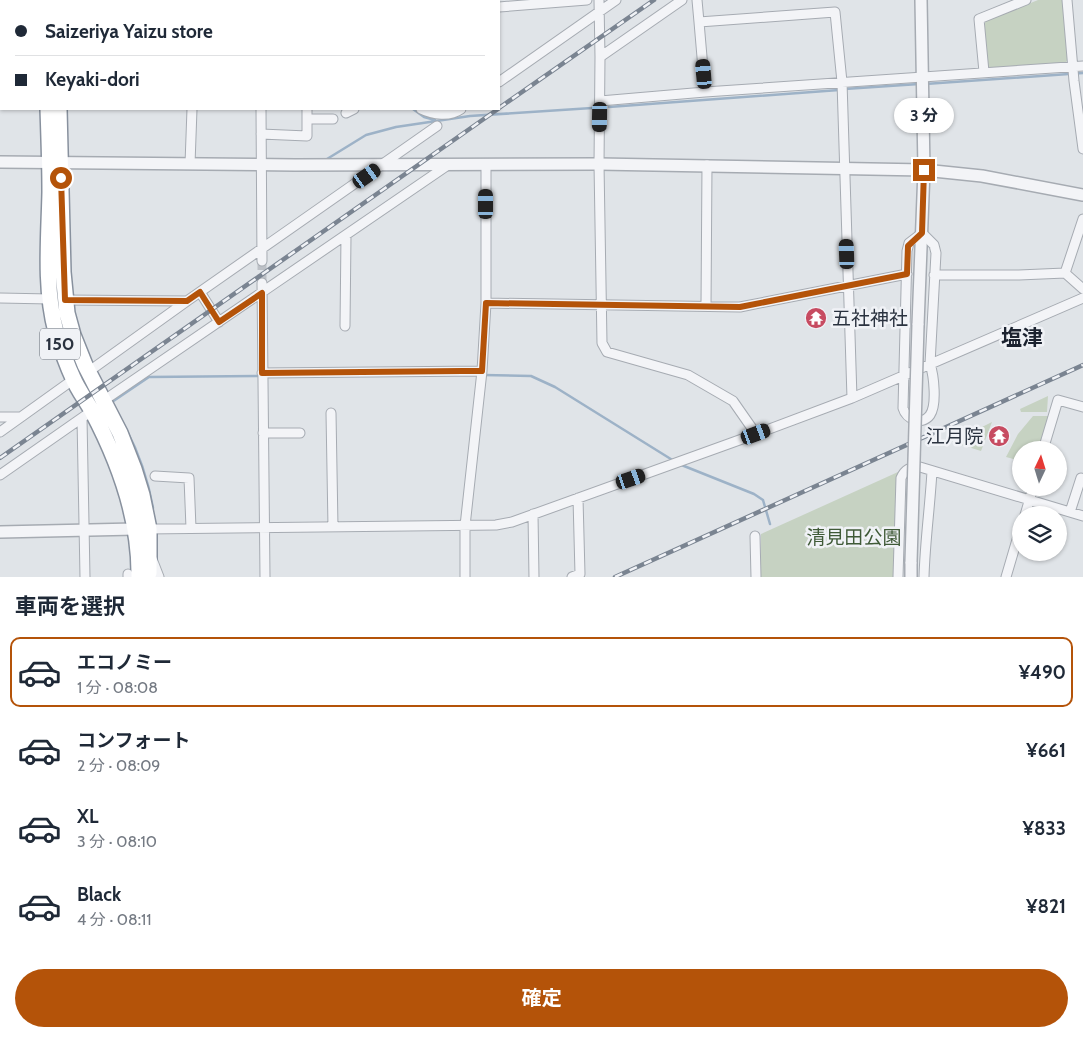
<!DOCTYPE html>
<html lang="ja">
<meta charset="utf-8">
<style>
:root{--surface:#fff;--page:#f2f2f3;--text:#1f2937;--muted:#747a83;--line:#e0e1e3;--accent:#b45309}
body{margin:0;font-family:Cabin,"Noto Sans JP",sans-serif;background:var(--page);color:var(--text);height:100vh;display:flex;flex-direction:column;font-size:19px;white-space:nowrap}
*{box-sizing:border-box;margin:0}
p{font-size:16px;color:var(--muted)}
.icon{flex:none;width:28px;height:28px;fill:none;stroke:currentColor;stroke-width:2;stroke-linecap:round;stroke-linejoin:round}
.map{position:relative;height:577px;overflow:hidden}
.sheet{display:flex;flex-direction:column;background:var(--surface);flex:1}
.sheet>*{flex:none}
.hud{position:absolute;left:0px;top:0px;width:500px;height:110px;box-shadow:0 1px 4px #0004;display:grid;align-content:center;height:110px;padding:0 15px;background:var(--surface)}
.needle{width:32px;rotate:4deg}
.tools{position:absolute;left:1012px;top:441px;display:grid;gap:10px}
.tools a{display:grid;place-items:center;width:55px;height:55px;border-radius:50%;background:var(--surface);box-shadow:0 1px 4px #0004;font-size:25px}
.end{position:absolute;width:22px;height:22px;margin:-11px;border:6px solid #b45309;background:#fff;box-shadow:0 0 0 2px #fff}
.from{border-radius:50%}
.bubble{position:absolute;height:35px;border-radius:18px;background:var(--surface);box-shadow:0 1px 4px #0004;font-size:16px;font-weight:700;line-height:35px;text-align:center}
.car{position:absolute;width:15px;height:30px;margin:-15px -8px;border-radius:6px;box-shadow:0 0 4px 1px #0007;background:linear-gradient(#222 24%,#8ab4d8 0 40%,#222 0 76%,#8ab4d8 0 86%,#222 0)}
.hud b{display:flex;align-items:center;gap:18px;height:48px;font-size:19px}
.hud b+b{border-top:1px solid var(--line)}
.hud i{width:12px;height:12px;background:var(--text)}
ul{padding:0;list-style:none}
li{display:flex;align-items:center;gap:15px;height:70px;margin:0 10px 8px;padding:0 5px;border:2px solid transparent;border-radius:10px}
li div{flex:1}
li b{display:block;font-size:19px}
li em{font-style:normal;font-weight:700}
li.active{border-color:var(--accent)}
li>.icon{width:45px;height:45px;stroke-width:1.5}
h2{padding:0 15px;font-size:22px;line-height:60px}
.cta{display:flex;gap:10px;margin-top:auto;padding:10px 15px}
.cta a{flex:1;height:58px;border-radius:30px;background:var(--accent);color:#fff;font-size:20px;font-weight:700;line-height:58px;text-align:center}
.map>svg:first-child{display:block}
.green{fill:#c6d2c2}
.lines{fill:none;stroke-linecap:round;stroke-linejoin:round}
.stream{stroke:#9db2c7;stroke-width:2.5}
.minor-tunnel{stroke:#bcc0c6;stroke-width:9;stroke-dasharray:9 4.5;stroke-linecap:butt}
.minor-casing{stroke:#a6abb2;stroke-width:11}
.tertiary-casing{stroke:#a6abb2;stroke-width:14}
.trunk-casing{stroke:#88919e;stroke-width:18}
.minor{stroke:#f3f4f7;stroke-width:9}
.tertiary{stroke:#f3f4f7;stroke-width:11}
.trunk{stroke:#fff;stroke-width:15}
.rail-casing{stroke:#7a8491;stroke-width:4.5}
.rail{stroke:#f0f2f6;stroke-width:2.5;stroke-dasharray:8;stroke-linecap:butt}
.tertiary-bridge-casing{stroke:#a6abb2;stroke-width:14;stroke-linecap:butt}
.tertiary-bridge{stroke:#f3f4f7;stroke-width:11}
.route{stroke:#b45309;stroke-width:6}
.labels{text-anchor:middle;stroke-width:5;stroke-linejoin:round;paint-order:stroke}
.shield{fill:#f0f2f6;stroke:#656c76;stroke-width:1}
.shield-label{font-size:18px;font-weight:bold;fill:#2a323f}
.poi-label{font-size:19px;fill:#2a323f;stroke:#f0f2f6;text-anchor:start}
.park-label{font-size:19px;fill:#3f5a37;stroke:#f0f2f6}
.quarter-label{font-size:21px;font-weight:bold;fill:#1c2330;stroke:#f0f2f6}
</style>
<div class="map">
<svg width="1083" height="577" viewBox="0 0 1083 577">
<rect width="100%" height="100%" fill="#e0e4e8"/>
<path class="green" d="M1038 0H1064L1069 59 1065 63 990 68 986 65 983 26 986 21Z
M1048 396 1047 412H1021L1020 409Z
M1033 416H1050L1041 450H1021V461L1006 457 1018 434Z
M992 422 981 451 952 442Z
M898 472 894 577H761V534Z"/>
<g class="lines">
<path class="stream" d="M925 84 1083 73
M845 89 919 84
M609 107 839 90
M413 109 424 117 435 120
M327 159 366 135 396 127 470 116 592 108
M483 375 531 376 555 387 674 461
M112 402 149 377 260 376
M126 429C139 453 148 480 153 508
M679 464 754 494 763 500 770 524"/>
<path class="minor-tunnel" d="M262 261V283"/>
<g class="minor-casing">
<path id="minor" d="M104 0 106 1
M256 0 258 1
M368 0V1
M599 0 600 57 599 164 602 343 607 352 688 375 733 401 756 434
M697 0 699 22
M1067 0 1074 81 1083 149
M82 1V0
M436 1V0
M499 7 587 0
M0 36H1
M600 57 682 0
M984 72 979 19 1026 0
M499 82 616 0
M705 92 699 22 835 12 842 82 852 398
M600 101 705 92 1083 66
M261 109 262 261
M421 109C433 115 450 117 461 109
M346 113 354 109
M307 119H333
M261 134 307 136V109
M190 164 192 109
M922 233 934 245 936 253 930 364C934 376 937 405 930 415 922 426 906 419 903 408L907 251 909 243Z
M1065 273 1083 289
M934 275H1019L1065 273 1083 219
M262 283 265 577
M200 292 219 322
M0 298 50 299
M65 300 187 301 437 126
M486 303 740 307 907 274
M706 306 707 165
M345 326 346 236
M88 372 187 301
M262 373 482 371
M103 401 448 165
M331 413 333 527
M0 417H21L74 379
M82 418 85 577
M0 432 21 417
M263 433H300
M1043 450 1058 400 1083 407
M0 475 86 415
M155 476 189 478 191 528
M1070 512 1081 478
M533 514 534 577
M1025 515 1033 488
M146 529 496 525 512 522 756 434 852 398 1083 298
M755 536 756 577
M152 559 159 577
M128 577V574
M465 577V526L482 371 486 303V165
M572 577 580 574 578 498
M898 577 901 478C905 469 910 467 920 467L1083 516
M924 577C925 541 930 507 932 471
M1006 577 1021 526"/>
</g>
<g class="tertiary-casing">
<path id="tertiary" d="M0 162 295 165 599 164 924 170 982 176 1083 195
M918 325 924 170 921 0
M0 532 135 529
M911 577V562"/>
</g>
<g class="trunk-casing">
<path id="trunk" d="M45 0V1
M57 0V1
M48 109C49 137 50 164 50 192 49 238 44 287 56 332 61 348 66 363 73 378 78 390 86 400 92 411 119 462 140 519 139 577
M59 109 63 272 67 313 73 335 85 365 120 433 134 469 142 495 149 529V573"/>
</g>
<use href="#minor" class="minor"/>
<use href="#tertiary" class="tertiary"/>
<use href="#trunk" class="trunk"/>
<g class="rail-casing">
<path id="rail" d="M499 108 654 0
M0 458 498 109
M615 577 1083 365"/>
</g>
<use href="#rail" class="rail"/>
<g class="tertiary-bridge-casing">
<path id="tertiary-bridge" d="M911 562 918 325"/>
</g>
<use href="#tertiary-bridge" class="tertiary-bridge"/>
</g>
<g class="lines">
<path class="route" d="M61 178 65 300 187 301 200 292 219 322 262 293V373L462 371H482L486 303 740 307 907 274 908 246 922 233 924 170"/>
</g>
<defs>
<g id="temple-disc" transform="scale(1.125)"><circle r="9.5" fill="#c74b61" stroke="#f0f2f6"/><path d="M0-6L5-2H3V0L6.5 2.5H4V6H1.5V3h-3V6H-4V2.5H-6.5L-3 0V-2H-5Z" fill="#fff"/></g>
</defs>
<g fill-rule="evenodd">
<use href="#temple-disc" x="816" y="318"/>
<use href="#temple-disc" x="999" y="436"/>
</g>
<g class="labels">
<rect class="shield" x="40" y="328.5" width="40" height="31" rx="4"/>
<g class="shield-label">
<text x="60" y="350">150</text>
</g>
<g class="poi-label">
<text x="832" y="325">五社神社</text>
<text x="983" y="443" text-anchor="end">江月院</text>
</g>
<g class="park-label">
<text x="854" y="544">清見田公園</text>
</g>
<g class="quarter-label">
<text x="1022" y="345">塩津</text>
</g>
</g>
</svg>
<div class="tools">
<a><svg class="needle" viewBox="-14 -14 28 28"><path d="M0-13l5 13h-10z" fill="#e53935"/><path d="M0 13l5-13h-10z" fill="#747a83"/></svg></a>
<a><svg class="icon" aria-label="layers" viewBox="0 0 24 24"><path d="M12 4l9 5-9 5-9-5zM3 14l9 5 9-5"/></svg></a>
</div>
<i class="end from" style="left:61px;top:178px"></i>
<i class="end" style="left:924px;top:170px"></i>
<div class="bubble" style="left:894px;top:98px;width:60px">3 分</div>
<i class="car" style="left:704px;top:74px;rotate:355deg"></i>
<i class="car" style="left:600px;top:117px;rotate:181deg"></i>
<i class="car" style="left:367px;top:176px;rotate:55deg"></i>
<i class="car" style="left:486px;top:204px;rotate:0deg"></i>
<i class="car" style="left:847px;top:254px;rotate:358deg"></i>
<i class="car" style="left:756px;top:434px;rotate:70deg"></i>
<i class="car" style="left:631px;top:479px;rotate:71deg"></i>
<div class="hud">
<b><i class="from"></i>Saizeriya Yaizu store</b>
<b><i></i>Keyaki-dori</b>
</div>
</div>
<section class="sheet">
<h2>車両を選択</h2>
<ul>
<li class="active"><svg class="icon" aria-label="car" viewBox="0 0 24 24"><path d="M5 17H2v-5l4-1 3-4h7l3 4 3 1v5h-3M9 17h6M6 11h13"/><circle cx="7" cy="17" r="2"/><circle cx="17" cy="17" r="2"/></svg><div><b>エコノミー</b><p>1 分 · 08:08</p></div><em>¥490</em></li>
<li><svg class="icon" aria-label="car" viewBox="0 0 24 24"><path d="M5 17H2v-5l4-1 3-4h7l3 4 3 1v5h-3M9 17h6M6 11h13"/><circle cx="7" cy="17" r="2"/><circle cx="17" cy="17" r="2"/></svg><div><b>コンフォート</b><p>2 分 · 08:09</p></div><em>¥661</em></li>
<li><svg class="icon" aria-label="car" viewBox="0 0 24 24"><path d="M5 17H2v-5l4-1 3-4h7l3 4 3 1v5h-3M9 17h6M6 11h13"/><circle cx="7" cy="17" r="2"/><circle cx="17" cy="17" r="2"/></svg><div><b>XL</b><p>3 分 · 08:10</p></div><em>¥833</em></li>
<li><svg class="icon" aria-label="car" viewBox="0 0 24 24"><path d="M5 17H2v-5l4-1 3-4h7l3 4 3 1v5h-3M9 17h6M6 11h13"/><circle cx="7" cy="17" r="2"/><circle cx="17" cy="17" r="2"/></svg><div><b>Black</b><p>4 分 · 08:11</p></div><em>¥821</em></li>
</ul>
<div class="cta"><a>確定</a></div>
</section>
